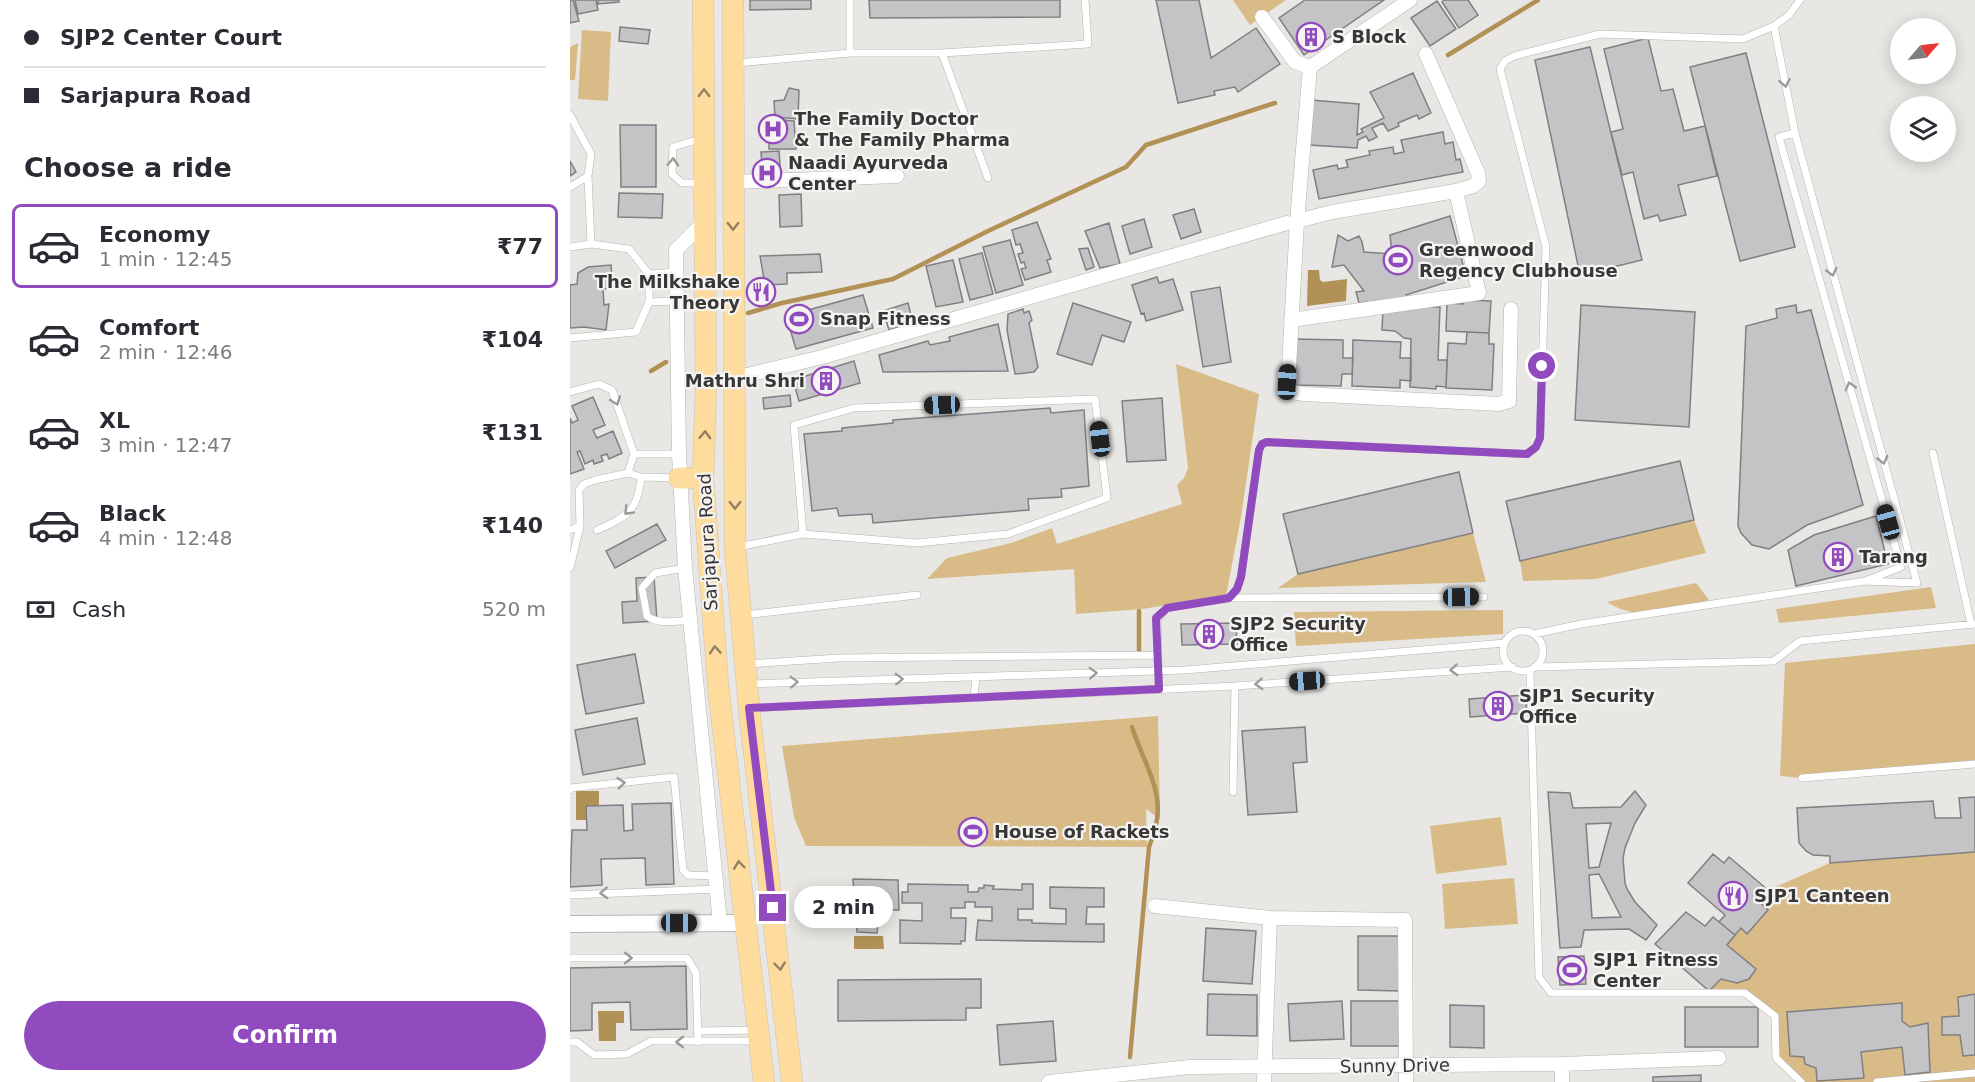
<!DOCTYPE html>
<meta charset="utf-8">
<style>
:root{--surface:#fff;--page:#f7f7f7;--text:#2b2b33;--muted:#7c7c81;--line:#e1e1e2;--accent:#914bbe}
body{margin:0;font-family:"DejaVu Sans",sans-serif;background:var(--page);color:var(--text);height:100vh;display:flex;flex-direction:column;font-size:22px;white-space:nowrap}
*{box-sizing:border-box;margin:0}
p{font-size:20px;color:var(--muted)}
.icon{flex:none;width:33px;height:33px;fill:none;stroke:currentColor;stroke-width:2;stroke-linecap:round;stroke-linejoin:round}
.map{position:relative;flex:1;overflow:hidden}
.side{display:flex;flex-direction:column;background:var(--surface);width:570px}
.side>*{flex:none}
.hud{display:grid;align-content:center;height:132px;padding:0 24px;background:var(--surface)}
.needle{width:39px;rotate:62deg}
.fabs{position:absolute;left:1320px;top:18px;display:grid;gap:12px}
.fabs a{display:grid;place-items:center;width:66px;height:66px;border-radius:50%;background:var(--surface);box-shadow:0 3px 15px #0003;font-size:30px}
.end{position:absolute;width:27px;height:27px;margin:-14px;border:8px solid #914bbe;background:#fff;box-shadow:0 0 0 3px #fff}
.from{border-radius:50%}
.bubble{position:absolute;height:42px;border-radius:21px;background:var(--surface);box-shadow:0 3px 15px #0003;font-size:20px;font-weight:700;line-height:42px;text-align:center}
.car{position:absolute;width:18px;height:36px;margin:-18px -9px;border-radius:8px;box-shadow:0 0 4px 2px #0007;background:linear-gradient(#222 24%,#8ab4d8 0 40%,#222 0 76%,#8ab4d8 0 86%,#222 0)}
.hud b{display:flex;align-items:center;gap:21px;height:57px;font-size:22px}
.hud b+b{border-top:2px solid var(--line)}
.hud i{width:15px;height:15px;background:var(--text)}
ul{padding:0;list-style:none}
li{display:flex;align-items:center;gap:18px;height:84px;margin:0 12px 9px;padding:0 12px;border:3px solid transparent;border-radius:9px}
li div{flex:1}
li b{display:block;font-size:22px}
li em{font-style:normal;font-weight:700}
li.active{border-color:var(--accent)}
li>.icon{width:54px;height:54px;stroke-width:1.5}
h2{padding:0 24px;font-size:27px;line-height:72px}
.pay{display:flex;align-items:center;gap:15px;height:66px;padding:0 24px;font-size:22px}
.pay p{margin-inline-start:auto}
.primary-button{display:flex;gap:12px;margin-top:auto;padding:12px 24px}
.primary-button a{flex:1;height:69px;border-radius:36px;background:var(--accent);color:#fff;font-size:24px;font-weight:700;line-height:69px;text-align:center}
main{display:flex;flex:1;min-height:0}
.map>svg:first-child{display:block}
.green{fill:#d8bb87}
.water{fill:#b19155}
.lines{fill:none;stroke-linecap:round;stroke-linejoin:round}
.stream{stroke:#b19155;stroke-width:4.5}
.building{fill:#c4c3c6;stroke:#817f82;stroke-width:1.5;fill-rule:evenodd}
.service-casing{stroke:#b5b4b1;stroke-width:8}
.minor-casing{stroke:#b5b4b1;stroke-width:15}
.tertiary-casing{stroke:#b5b4b1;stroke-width:18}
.primary-casing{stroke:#c3c3c3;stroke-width:22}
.service{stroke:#fff;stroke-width:7}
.minor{stroke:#fff;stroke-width:14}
.tertiary{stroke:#fff;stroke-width:16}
.primary{stroke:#fddc9e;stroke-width:21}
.oneway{stroke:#9c9b9a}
.oneway2{stroke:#918165}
.route{stroke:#914bbe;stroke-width:8}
.labels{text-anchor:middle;stroke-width:4.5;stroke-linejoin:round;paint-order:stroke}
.poi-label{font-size:18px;font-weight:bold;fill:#383736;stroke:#f6f4f2;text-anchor:start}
.street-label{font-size:18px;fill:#383736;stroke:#f6f4f2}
</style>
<main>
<section class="side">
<div class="hud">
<b><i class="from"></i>SJP2 Center Court</b>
<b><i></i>Sarjapura Road</b>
</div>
<h2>Choose a ride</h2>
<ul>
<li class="active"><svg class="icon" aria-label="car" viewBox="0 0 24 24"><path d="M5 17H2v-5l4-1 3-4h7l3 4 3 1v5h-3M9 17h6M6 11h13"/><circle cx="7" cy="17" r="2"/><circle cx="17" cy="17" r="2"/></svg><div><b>Economy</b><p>1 min · 12:45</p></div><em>₹77</em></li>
<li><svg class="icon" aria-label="car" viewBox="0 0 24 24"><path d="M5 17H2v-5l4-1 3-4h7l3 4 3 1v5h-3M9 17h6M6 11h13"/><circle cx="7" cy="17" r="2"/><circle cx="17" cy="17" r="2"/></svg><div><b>Comfort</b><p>2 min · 12:46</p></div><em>₹104</em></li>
<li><svg class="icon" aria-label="car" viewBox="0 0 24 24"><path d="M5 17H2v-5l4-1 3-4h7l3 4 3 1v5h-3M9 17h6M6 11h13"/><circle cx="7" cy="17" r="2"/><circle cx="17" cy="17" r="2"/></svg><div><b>XL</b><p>3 min · 12:47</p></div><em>₹131</em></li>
<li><svg class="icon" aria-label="car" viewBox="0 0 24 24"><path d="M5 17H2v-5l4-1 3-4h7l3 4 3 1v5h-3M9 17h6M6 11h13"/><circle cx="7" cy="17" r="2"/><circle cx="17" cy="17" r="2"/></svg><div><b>Black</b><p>4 min · 12:48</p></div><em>₹140</em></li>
</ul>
<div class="pay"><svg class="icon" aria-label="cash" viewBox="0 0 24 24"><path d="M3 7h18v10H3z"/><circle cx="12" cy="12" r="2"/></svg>Cash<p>520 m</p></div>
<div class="primary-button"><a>Confirm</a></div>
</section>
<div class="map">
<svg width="1405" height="1082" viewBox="0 0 1405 1082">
<rect width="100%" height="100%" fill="#e9e7e4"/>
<path class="green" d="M663 0H716L680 25Z
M12 30 41 32 38 101 8 99Z
M8 43 5 80H0V47Z
M606 364 689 394 671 517 656 596 572 609 506 614 504 569 357 579 377 558 441 543 482 528 487 544 612 504 607 485 614 478 618 468Z
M1124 520 1136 553 1026 579 953 581 950 561Z
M903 533 916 582 708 588 728 574Z
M1126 583 1139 600C1105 609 1068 623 1037 602Z
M1361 587 1366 608 1209 623 1206 609Z
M933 610V634L726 646 724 612Z
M1405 644V764L1232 778 1210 776 1215 663Z
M588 716 590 819 576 809 577 847 236 846 224 817 212 746Z
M931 817 937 865 866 874 860 826Z
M1405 852V1082H1231L1206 1058 1205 1016 1175 993 1139 991 1151 979C1166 985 1178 984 1186 968L1157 945 1171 928 1177 934 1198 910 1188 901 1198 890 1260 863Z
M944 878 948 924 875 929 872 884Z"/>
<path class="water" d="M738 270H749L750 280 753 282 777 279 776 301 737 306Z
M6 791H29V820H6Z
M284 936H313L314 949H284Z
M28 1011H54V1023H46V1041H29Z"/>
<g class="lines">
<path class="stream" d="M878 55 968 0
M178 313 212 303 323 279 418 231 556 167 576 145 705 103
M81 371 96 362
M569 654V611
M560 1057 579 847C582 838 586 829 587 819 592 787 571 757 562 727"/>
</g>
<path class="building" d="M0 0H3L9 21 0 23Z
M5 0H26L28 10 8 14Z
M28 0H49V2L28 4Z
M180 0H241V9L180 10Z
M299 0H490V17L300 18Z
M586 0H629L641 58 686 28 710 64 668 92 665 87 644 91 645 95 608 103Z
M735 0H814L734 55 709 18Z
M874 0H898L908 15 889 28 872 2Z
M867 1 886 29 860 46 841 18Z
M50 27 80 30 78 44 49 41Z
M1078 38 1091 91 1103 89 1114 131 1135 126 1147 176 1108 185 1116 215 1090 221 1088 215 1074 219 1063 172 1052 175 1041 132 1053 129 1034 49Z
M1020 47 1072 260 1010 275 965 60Z
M1176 53 1225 247 1170 261 1120 67Z
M843 73 861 113 849 119 847 115 828 123 829 126 818 131 813 123 802 128 807 137 799 141 796 136 788 140 787 148 739 145 741 100 789 104 787 135 793 132 791 129 814 118 800 92Z
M219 88 229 90 228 119 205 117 204 101 214 100Z
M199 119 224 121 226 149H199Z
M50 125H86V187H51Z
M873 132 875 144 883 142 886 160 890 159 893 172 749 199 743 170 767 165 768 169 778 167 776 160 800 155 799 151 823 147 824 154 834 152 831 140Z
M209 151 211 179 193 180 191 152Z
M0 161 6 172 0 176Z
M49 193 93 194 92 218 48 217Z
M231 194 232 226 210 227 209 195Z
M624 209 631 232 611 239 603 215Z
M880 216 896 276 836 295 837 298 789 303 786 292 794 291 774 265 762 267 768 235 778 241 789 236 792 242 794 252 822 254 820 235Z
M574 219 582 247 560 254 552 226Z
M467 222 481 259 477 260 481 272 455 280 451 269 456 268 454 262 451 263 448 254 453 253 450 244 446 245 442 230Z
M539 223 550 264 530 268 515 231Z
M440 240 453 285 426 293 413 247Z
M518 248 524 267 516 270 509 249Z
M412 253 423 294 400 300 389 259Z
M250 254 252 272 217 273V284L195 285 190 256Z
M383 260 393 302 366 307 356 266Z
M41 265 43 288 33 289 34 305 39 304 36 330 14 327 0 328V285L7 284 8 273 18 267Z
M587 277 589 283 603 279 613 310 576 321 574 313 571 314 562 285Z
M650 287 661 362 633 367 621 292Z
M185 288H198V296H185Z
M293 295 303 328 226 349 216 316Z
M894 300 921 301 919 333 876 331 877 303 893 304Z
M338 303 343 323 319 330 313 311Z
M503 303 561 322 554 342 532 335 522 365 487 354Z
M1011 305 1125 312 1119 427 1005 420Z
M1226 305 1227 313 1241 310 1293 505 1237 525 1199 549 1182 545 1171 533 1168 526 1176 326 1207 318 1206 309Z
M841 306 870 307 868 360H877L876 387 866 386V389L840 387 841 339 834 338 825 331 812 330 813 309 840 310Z
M453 309 454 313 459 311 462 320 459 323 468 367 464 372 445 374 437 330 438 314Z
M428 324 438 371 313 372 309 355 358 341 360 345 380 341 379 337Z
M897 332 919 333V344H924L922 390 876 388 878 343 896 344Z
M726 339 773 340V358H783L782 374H772L771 386 724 385Z
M783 340 831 342 830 358H841V381L830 380V388L782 386Z
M284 361 290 383 229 401 223 380Z
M220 395 221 406 194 409 193 398Z
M23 397 35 425 23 430 27 438 43 431 52 453 39 459 37 454 31 456 33 461 24 464 23 460 15 464 10 451 7 452 14 469 0 474V418L2 423 8 420 2 406Z
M592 398 596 460 557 462 552 401Z
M480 408 481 413 514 410 519 486 491 489 492 497 458 499 459 510 303 523 302 514 269 516 267 508 242 511 234 434 272 431V428L323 423V420Z
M1110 461 1124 520 950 561 936 501Z
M889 472 903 533 728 574 713 514Z
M1306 516 1318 564 1226 586 1218 550 1244 535Z
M87 524 96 540 45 568 36 551Z
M84 577 87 621 53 623 52 602 67 601 66 578Z
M666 623 667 644 612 645 611 624Z
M65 654 74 703 16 714 7 665Z
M955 695 957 713 900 717 899 699Z
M67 718 75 764 13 775 5 730Z
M735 727 737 762 723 763 727 812 678 815 672 731Z
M1065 791 1076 805 1065 823 1055 848 1053 858 1055 883 1057 889 1065 902 1087 925 1076 940 1059 929 1014 930 1011 947 990 948 978 792 1000 793 1003 808 1051 807ZM1041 823 1029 867 1019 868 1016 824ZM1029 874 1051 917 1022 918 1019 875Z
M1405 797V852L1260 863V856L1243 855 1236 851 1229 843 1227 808 1363 801 1365 818H1391L1389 798Z
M101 803 104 884 76 885 75 858 31 859 32 885 0 887 2 830H17L16 806 53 805 54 831 63 830 62 804Z
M1143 854 1154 863 1159 857 1198 890 1188 901 1198 910 1177 934 1171 928 1165 935 1149 922 1155 915 1118 883Z
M283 879 328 880 329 910H303V923H308L307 933 287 932Z
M338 884 398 885V892H408L409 888H414V885L424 886 423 889 452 890V884H463V909H448V920H462V923L496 924V909L480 908V887L534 888V907H517L516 924H534V942L406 940 408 920 422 921V907H405V902H395V908H381V918H396L395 941H391V944L330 943V920L352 921V903H332V892H338Z
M1116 912 1135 926 1143 917 1165 935 1157 945 1186 969 1179 979 1167 983 1151 979 1139 991 1085 944Z
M636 928 686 931 682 984 633 981Z
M788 936H831L830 991 788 990Z
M1014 956 1016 984 990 985 988 957Z
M116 966 117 1029 61 1030 60 1002 22 1003V1030L0 1031V968Z
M411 979V1008H396V1020L268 1021V980Z
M638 994 687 995V1036L637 1035Z
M1405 994V1055L1393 1056 1390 1035H1372V1017L1389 1016 1388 997Z
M772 1001 774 1039 720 1041 718 1004Z
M781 1001H829V1046H781Z
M1332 1003V1021L1340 1027 1358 1023 1360 1072 1335 1075 1332 1047 1291 1052 1294 1078 1247 1081 1246 1068 1235 1064 1234 1057 1220 1056 1217 1012Z
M880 1005 914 1006V1048L880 1047Z
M1115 1007H1188V1047H1115Z
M483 1021 486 1061 430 1065 427 1025Z
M1131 1075V1082H1083V1077Z"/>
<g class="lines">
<g class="service-casing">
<path id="service" d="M1204 26 1225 133 1347 583 1295 581 1331 567 1209 137 1225 133
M280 53V0
M372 53 418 178
M167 63 280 53H372L518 44 515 0
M0 115 21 154 18 176 21 244 59 249 79 274V302L66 332 0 338
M130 139 103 147 102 174 112 183H131
M0 187 18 176
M0 247 21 244
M79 274 106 272
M79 302 107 301
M0 392 29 384 42 390 64 454 58 473
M1363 453 1401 624
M64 454H109
M0 530 10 526
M27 530C56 517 68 512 71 477
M168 547 233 534 224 425 284 408 525 399 537 498 438 534 347 543 233 534
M0 568 10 526 9 490 14 484 25 480 58 473 71 477 106 478
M115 568 85 573 72 588 77 616C88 625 106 621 120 620
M659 598 914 597
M174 615 347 595
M933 651a20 20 0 1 1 40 0a20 20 0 1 1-40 0Z
M964 634 1011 624 1295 581
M177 664 268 658 588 655
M965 667 1204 661 1230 641 1405 624
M960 670 969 977 981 993H1175L1205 1016 1206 1058 1231 1082
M180 684 615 670 935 643
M589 689 587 619 597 608 659 598 667 589 671 577 689 450 692 444 697 442 957 454 966 447 970 438 976 247 930 69 935 61 944 56 1030 34 1173 39 1204 26 1219 15 1230 0
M404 698 406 676
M181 708 665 686 942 667
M1232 778 1405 764
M0 790V788L104 777 113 870 118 875 145 876
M663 792 665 686
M0 895 147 889
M0 958H117L126 973 128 1042
M128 1031 186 1030
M0 1042H7L24 1055 57 1054 81 1041H187
M1307 1082 1405 1073"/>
</g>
<g class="minor-casing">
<path id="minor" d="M840 0 740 67 727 221 718 386 722 392 734 394 929 404 939 401 941 309
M692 17 725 62 740 67
M856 54 908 173 909 181 903 186 886 191
M163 182 327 176
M134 222 106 250 109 454 115 568 150 923
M721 320 909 293 886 191 762 212 727 221
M165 378 252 357 717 223
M585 906 700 918 835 920 836 1082
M992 1064V1082
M479 1082 620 1067 992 1064 1149 1058
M694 1082 700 918"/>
</g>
<g class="tertiary-casing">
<path id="tertiary" d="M0 924 177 923"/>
</g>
<g class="primary-casing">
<path id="primary" d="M133 0 136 389 133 478 148 686 194 1082
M163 0 165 547 179 708 222 1082
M109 478H133"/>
</g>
<use href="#service" class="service"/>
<use href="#minor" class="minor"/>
<use href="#tertiary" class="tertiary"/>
<use href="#primary" class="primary"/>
</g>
<defs><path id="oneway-chevron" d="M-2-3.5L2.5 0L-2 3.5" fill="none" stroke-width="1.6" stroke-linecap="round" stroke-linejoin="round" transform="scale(1.5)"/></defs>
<g class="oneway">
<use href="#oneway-chevron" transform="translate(1215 83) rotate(79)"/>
<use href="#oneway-chevron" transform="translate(103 162) rotate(-88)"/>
<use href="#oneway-chevron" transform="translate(1262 272) rotate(75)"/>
<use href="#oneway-chevron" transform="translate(1280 386) rotate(-106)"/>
<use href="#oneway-chevron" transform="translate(46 401) rotate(70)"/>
<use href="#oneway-chevron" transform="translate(1313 460) rotate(75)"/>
<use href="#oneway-chevron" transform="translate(58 511) rotate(134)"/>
<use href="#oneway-chevron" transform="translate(884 670) rotate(176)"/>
<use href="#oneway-chevron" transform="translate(523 673) rotate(-2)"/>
<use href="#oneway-chevron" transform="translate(329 679) rotate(-2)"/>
<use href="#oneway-chevron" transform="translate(224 682) rotate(-2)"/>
<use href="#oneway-chevron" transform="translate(689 684) rotate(176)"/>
<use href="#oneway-chevron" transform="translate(51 783) rotate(-6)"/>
<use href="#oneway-chevron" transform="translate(34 893) rotate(177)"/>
<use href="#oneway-chevron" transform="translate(58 958)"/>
<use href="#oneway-chevron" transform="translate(110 1042) rotate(-180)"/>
</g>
<g class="oneway2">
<use href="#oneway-chevron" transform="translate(134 93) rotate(-90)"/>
<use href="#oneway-chevron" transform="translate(163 226) rotate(90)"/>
<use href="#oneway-chevron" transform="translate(135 435) rotate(-88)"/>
<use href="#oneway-chevron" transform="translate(165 505) rotate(90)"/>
<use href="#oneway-chevron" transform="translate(145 650) rotate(-94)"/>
<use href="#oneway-chevron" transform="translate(169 865) rotate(-97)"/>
<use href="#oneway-chevron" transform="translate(210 966) rotate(84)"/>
</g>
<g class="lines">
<path class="route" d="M203 908 179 708 589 689 586 618 597 608 659 598 667 589 671 577 689 450 692 444 697 442 957 454 966 447 970 438 972 366"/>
</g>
<defs>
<g id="building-ring" transform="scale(1.5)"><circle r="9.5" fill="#f6f4f2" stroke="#914bbe" stroke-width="1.5"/><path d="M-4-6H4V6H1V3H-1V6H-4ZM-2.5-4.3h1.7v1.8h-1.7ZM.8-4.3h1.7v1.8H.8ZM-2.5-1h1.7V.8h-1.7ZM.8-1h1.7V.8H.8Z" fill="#914bbe"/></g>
<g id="hospital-ring" transform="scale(1.5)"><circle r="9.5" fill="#f6f4f2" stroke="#914bbe" stroke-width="1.5"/><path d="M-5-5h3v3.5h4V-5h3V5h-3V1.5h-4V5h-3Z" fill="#914bbe"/></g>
<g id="stadium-ring" transform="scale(1.5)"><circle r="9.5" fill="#f6f4f2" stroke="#914bbe" stroke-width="1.5"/><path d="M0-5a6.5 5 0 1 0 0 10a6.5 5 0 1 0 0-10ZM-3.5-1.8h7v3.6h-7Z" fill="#914bbe"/></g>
<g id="restaurant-ring" transform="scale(1.5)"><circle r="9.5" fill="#f6f4f2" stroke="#914bbe" stroke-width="1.5"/><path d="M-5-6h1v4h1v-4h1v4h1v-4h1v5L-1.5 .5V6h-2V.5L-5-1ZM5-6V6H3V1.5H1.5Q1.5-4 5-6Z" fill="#914bbe"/></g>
</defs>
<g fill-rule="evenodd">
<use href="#building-ring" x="741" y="37"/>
<use href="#hospital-ring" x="203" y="129"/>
<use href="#hospital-ring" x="197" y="173"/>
<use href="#stadium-ring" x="828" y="260"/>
<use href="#restaurant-ring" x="191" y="292"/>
<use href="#stadium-ring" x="229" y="319"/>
<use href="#building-ring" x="256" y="381"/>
<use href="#building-ring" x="1268" y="557"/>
<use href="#building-ring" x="639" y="634"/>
<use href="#building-ring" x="928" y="706"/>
<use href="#stadium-ring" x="403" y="832"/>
<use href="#restaurant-ring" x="1163" y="896"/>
<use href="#stadium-ring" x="1002" y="970"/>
</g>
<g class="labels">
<g class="poi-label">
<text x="762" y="43">S Block</text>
<text x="224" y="125">The Family Doctor<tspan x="224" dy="21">&amp; The Family Pharma</tspan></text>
<text x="218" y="169">Naadi Ayurveda<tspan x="218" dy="21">Center</tspan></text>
<text x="849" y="256">Greenwood<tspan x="849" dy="21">Regency Clubhouse</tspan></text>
<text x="170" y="288" text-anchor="end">The Milkshake<tspan x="170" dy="21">Theory</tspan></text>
<text x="250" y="325">Snap Fitness</text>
<text x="235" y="387" text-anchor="end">Mathru Shri</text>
<text x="1289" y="563">Tarang</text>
<text x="660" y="630">SJP2 Security<tspan x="660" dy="21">Office</tspan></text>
<text x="949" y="702">SJP1 Security<tspan x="949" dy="21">Office</tspan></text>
<text x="424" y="838">House of Rackets</text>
<text x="1184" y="902">SJP1 Canteen</text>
<text x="1023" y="966">SJP1 Fitness<tspan x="1023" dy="21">Center</tspan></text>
</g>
<g class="street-label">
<text transform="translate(138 542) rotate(-93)" y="6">Sarjapura Road</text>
<text transform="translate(825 1066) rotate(-1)" y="6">Sunny Drive</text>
</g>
</g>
</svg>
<div class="fabs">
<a><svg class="needle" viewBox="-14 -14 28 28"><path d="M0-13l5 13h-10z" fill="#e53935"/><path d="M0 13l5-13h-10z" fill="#7c7c81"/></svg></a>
<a><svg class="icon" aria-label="layers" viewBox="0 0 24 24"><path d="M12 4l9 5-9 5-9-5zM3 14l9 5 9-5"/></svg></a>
</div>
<i class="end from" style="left:972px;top:366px"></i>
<i class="end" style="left:203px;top:908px"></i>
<div class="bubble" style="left:224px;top:886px;width:99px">2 min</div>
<i class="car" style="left:717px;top:382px;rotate:3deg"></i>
<i class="car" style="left:372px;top:405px;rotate:268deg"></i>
<i class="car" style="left:530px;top:439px;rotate:353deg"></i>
<i class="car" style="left:1318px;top:522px;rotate:344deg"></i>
<i class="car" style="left:891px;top:597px;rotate:89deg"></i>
<i class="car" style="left:737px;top:681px;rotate:266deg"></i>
<i class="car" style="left:109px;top:923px;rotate:90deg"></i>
</div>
</main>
